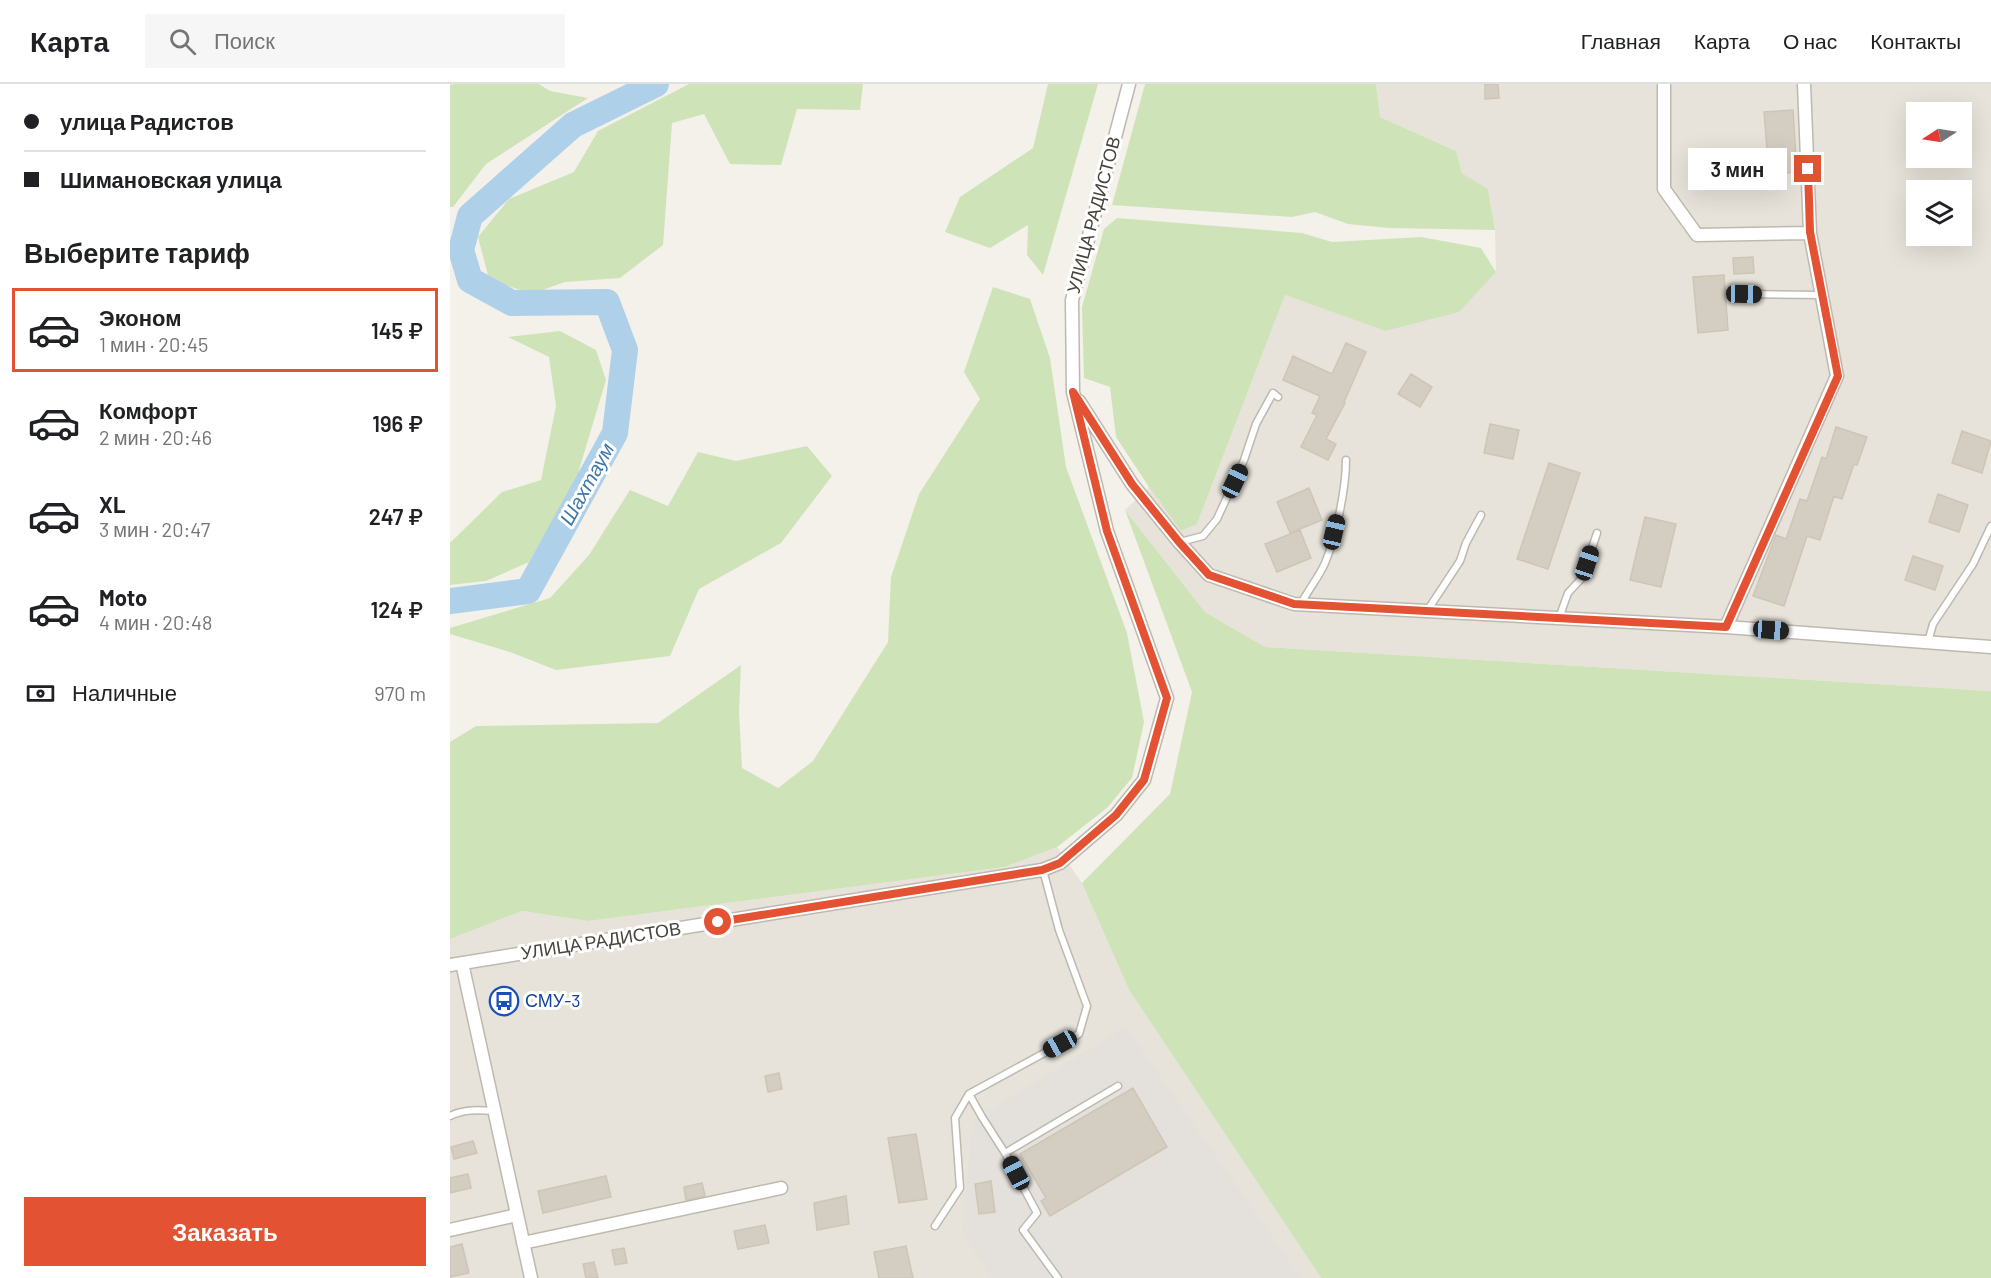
<!DOCTYPE html>
<html lang="ru">
<meta charset="utf-8">
<style>
:root{--surface:#fff;--page:#f6f6f6;--text:#202124;--muted:#757577;--line:#e0e0e0;--accent:#e25233}
body{margin:0;font-family:Barlow,sans-serif;background:var(--page);color:var(--text);height:100vh;display:flex;flex-direction:column;font-size:22px;white-space:nowrap}
*{box-sizing:border-box;margin:0}
p{font-size:20px;color:var(--muted)}
.icon{flex:none;width:33px;height:33px;fill:none;stroke:currentColor;stroke-width:2;stroke-linecap:round;stroke-linejoin:round}
.map{position:relative;flex:1;overflow:hidden}
.details{display:flex;flex-direction:column;background:var(--surface);width:450px}
.details>*{flex:none}
.banner{display:grid;align-content:center;height:132px;padding:0 24px;background:var(--surface)}
.needle{width:39px;rotate:258deg}
.controls{position:absolute;left:1456px;top:18px;display:grid;gap:12px}
.controls a{display:grid;place-items:center;width:66px;height:66px;border-radius:0px;background:var(--surface);box-shadow:0 6px 24px #0002;font-size:30px}
.end{position:absolute;width:27px;height:27px;margin:-14px;border:8px solid #e25233;background:#fff;box-shadow:0 0 0 3px #fff}
.from{border-radius:50%}
.bubble{position:absolute;height:42px;border-radius:0px;background:var(--surface);box-shadow:0 6px 24px #0002;font-size:20px;font-weight:600;line-height:42px;text-align:center}
.car{position:absolute;width:18px;height:36px;margin:-18px -9px;border-radius:8px;box-shadow:0 0 4px 2px #0007;background:linear-gradient(#222 24%,#8ab4d8 0 40%,#222 0 76%,#8ab4d8 0 86%,#222 0)}
.banner b{display:flex;align-items:center;gap:21px;height:57px;font-size:22px}
.banner b+b{border-top:2px solid var(--line)}
.banner i{width:15px;height:15px;background:var(--text)}
ul{padding:0;list-style:none}
li{display:flex;align-items:center;gap:18px;height:84px;margin:0 12px 9px;padding:0 12px;border:3px solid transparent;border-radius:0px}
li div{flex:1}
li b{display:block;font-size:22px}
li em{font-style:normal;font-weight:600}
li.active{border-color:var(--accent)}
li>.icon{width:54px;height:54px;stroke-width:1.5}
h2{padding:0 24px;font-size:27px;line-height:72px}
.pay{display:flex;align-items:center;gap:15px;height:66px;padding:0 24px;font-size:22px}
.pay p{margin-inline-start:auto}
.button{display:flex;gap:12px;margin-top:auto;padding:12px 24px}
.button a{flex:1;height:69px;border-radius:0px;background:var(--accent);color:#fff;font-size:24px;font-weight:600;line-height:69px;text-align:center}
header{display:flex;align-items:center;gap:36px;box-sizing:border-box;height:84px;padding:0 30px;background:var(--surface);border-bottom:2px solid var(--line)}
header strong{font-size:28px}
nav{display:flex;gap:33px;margin-inline-start:auto;font-size:21px}
.search{width:420px;height:54px;background:var(--page);display:flex;align-items:center;gap:15px;box-sizing:border-box;padding:0 21px;border-radius:0px;color:var(--muted);font-size:22px}
main{display:flex;flex:1;min-height:0}
.map>svg:first-child{display:block}
.residential{fill:#e7e3da;fill-rule:evenodd}
.industrial{fill:#e4e0dc}
.green{fill:#cfe3b9}
.lines{fill:none;stroke-linecap:round;stroke-linejoin:round}
.river{stroke:#afd0e9;stroke-width:26}
.building{fill:#d4cdc2;stroke:#cec5b5;stroke-width:1.5}
.service-casing{stroke:#beb9ae;stroke-width:9}
.minor-casing{stroke:#beb9ae;stroke-width:15}
.service{stroke:#fff;stroke-width:6}
.minor{stroke:#fff;stroke-width:12}
.route{stroke:#e25233;stroke-width:8}
.labels{text-anchor:middle;stroke-width:6;stroke-linejoin:round;paint-order:stroke}
.street-label{font-size:18px;fill:#47423a;stroke:#fff}
.transit-label{font-size:18px;fill:#164399;stroke:#fff;text-anchor:start}
.water-label{font-size:20px;font-style:italic;fill:#3e78a8;stroke:#fff}
</style>
<header>
<strong>Карта</strong>
<div class="search"><svg class="icon" aria-label="search" viewBox="0 0 24 24"><circle cx="10" cy="10" r="6"/><path d="M15 15l6 6"/></svg>Поиск</div>
<nav><a>Главная</a><a>Карта</a><a>О нас</a><a>Контакты</a></nav>
</header>
<main>
<section class="details">
<div class="banner">
<b><i class="from"></i>улица Радистов</b>
<b><i></i>Шимановская улица</b>
</div>
<h2>Выберите тариф</h2>
<ul>
<li class="active"><svg class="icon" aria-label="car" viewBox="0 0 24 24"><path d="M5 17H2v-5l4-1 3-4h7l3 4 3 1v5h-3M9 17h6M6 11h13"/><circle cx="7" cy="17" r="2"/><circle cx="17" cy="17" r="2"/></svg><div><b>Эконом</b><p>1 мин · 20:45</p></div><em>145 ₽</em></li>
<li><svg class="icon" aria-label="car" viewBox="0 0 24 24"><path d="M5 17H2v-5l4-1 3-4h7l3 4 3 1v5h-3M9 17h6M6 11h13"/><circle cx="7" cy="17" r="2"/><circle cx="17" cy="17" r="2"/></svg><div><b>Комфорт</b><p>2 мин · 20:46</p></div><em>196 ₽</em></li>
<li><svg class="icon" aria-label="car" viewBox="0 0 24 24"><path d="M5 17H2v-5l4-1 3-4h7l3 4 3 1v5h-3M9 17h6M6 11h13"/><circle cx="7" cy="17" r="2"/><circle cx="17" cy="17" r="2"/></svg><div><b>XL</b><p>3 мин · 20:47</p></div><em>247 ₽</em></li>
<li><svg class="icon" aria-label="car" viewBox="0 0 24 24"><path d="M5 17H2v-5l4-1 3-4h7l3 4 3 1v5h-3M9 17h6M6 11h13"/><circle cx="7" cy="17" r="2"/><circle cx="17" cy="17" r="2"/></svg><div><b>Moto</b><p>4 мин · 20:48</p></div><em>124 ₽</em></li>
</ul>
<div class="pay"><svg class="icon" aria-label="cash" viewBox="0 0 24 24"><path d="M3 7h18v10H3z"/><circle cx="12" cy="12" r="2"/></svg>Наличные<p>970 m</p></div>
<div class="button"><a>Заказать</a></div>
</section>
<div class="map">
<svg width="1541" height="1194" viewBox="0 0 1541 1194">
<rect width="100%" height="100%" fill="#f4f1eb"/>
<path class="residential" d="M926 0H1541V607L815 563 755 528 675 426 699 403 731 447 747 440 835 211 935 247 1046 188 1045 146 1038 105 1012 89 1006 67 930 33ZM1467 28H1512V74H1467ZM1467 106H1512V152H1467Z
M607 763 632 799 679 906 871 1194H0V855L72 827 138 837 555 783Z"/>
<path class="industrial" d="M676 943 851 1194H542L512 1149 523 1036Z"/>
<path class="green" d="M4 0H89L100 7 138 14 36 80 3 123H0V1Z
M239 0H413L410 26 347 25 331 81 280 80 254 30 222 39 213 161 170 194 115 198 81 210 39 195 28 153 59 115 124 88 148 47Z
M598 0H648L593 191 577 171 578 141 540 164 495 148 510 113 583 64Z
M695 0H926L930 33 1006 67 1012 89 1038 105 1045 146 939 144 898 140 865 128 842 133 662 121Z
M667 134 852 149 882 158 971 153 1031 164 1046 188 1009 228 935 247 835 211 747 440 731 447 699 403 666 353 660 303 634 294 632 223 654 145Z
M543 203 580 215 600 274 616 383 677 549 694 638 682 694 657 724 607 763 555 783 138 837 72 827 0 855V658L26 642 208 639 291 581 289 627 292 684 328 704 363 677 438 558 441 493 469 410 530 315 514 288Z
M110 247 146 266 156 296 126 396 79 478 36 497 0 501V459L52 408 91 396 106 322 99 273 58 253Z
M357 362 382 392 331 459 249 505 220 572 106 586 60 568 0 550V544L100 514 139 471 180 406 218 422 248 368 286 377Z
M675 426 755 528 815 563 1541 607V1194H871L679 906 632 799 720 710 742 608Z"/>
<g class="lines">
<path class="river" d="M0 517 78 507 165 349 175 266 157 218 62 219 20 196 11 166 20 132 123 41 206 0"/>
</g>
<path class="building" d="M1035 0H1048L1049 14 1035 15Z
M1343 26 1347 88 1319 91 1314 28Z
M1303 173 1304 189 1284 190 1283 174Z
M1274 191 1278 246 1248 249 1243 193Z
M896 259 916 268 894 318 895 319 876 355 886 360 878 376 851 363 867 331 862 329 870 312 833 296 843 272 882 290Z
M961 290 982 303 970 323 948 310Z
M1040 340 1069 346 1063 375 1034 369Z
M1386 343 1417 353 1407 381 1404 380 1392 415 1384 412 1370 456 1357 452 1334 522 1303 512 1326 451 1336 455 1350 415 1357 417 1372 373 1376 375Z
M1512 347 1541 357 1532 389 1502 379Z
M1099 379 1130 389 1098 485 1067 475Z
M859 404 872 436 840 449 827 418Z
M1488 410 1518 421 1509 448 1479 438Z
M1195 433 1226 440 1211 503 1180 496Z
M850 446 861 474 827 488 815 460Z
M1463 472 1493 482 1485 506 1455 496Z
M329 989 332 1005 318 1008 315 992Z
M683 1004 717 1063 600 1132 591 1117 596 1114 570 1070Z
M466 1050 477 1115 449 1119 438 1054Z
M23 1057 27 1069 4 1075 1 1063Z
M18 1090 21 1104 0 1109V1094Z
M156 1092 161 1113 93 1129 88 1107Z
M541 1097 545 1128 529 1130 525 1100Z
M252 1099 255 1112 236 1116 234 1103Z
M396 1112 399 1140 367 1146 364 1119Z
M315 1141 319 1159 288 1165 284 1147Z
M12 1160 19 1189 0 1193V1163Z
M456 1162 463 1194H429L424 1168Z
M174 1164 177 1179 165 1181 162 1166Z
M144 1178 148 1194H136L133 1180Z"/>
<g class="lines">
<g class="service-casing">
<path id="service" d="M1294 210 1371 211
M730 458 753 452 767 435 794 376 806 340 823 309 828 313
M851 520C858 506 869 493 875 479 886 453 896 404 896 376
M977 527 1010 477 1016 459 1031 431
M1109 534 1118 509 1132 494 1147 449
M1478 558 1483 540 1523 480 1541 442
M519 1010 532 1033 555 1069 587 1129 573 1146 608 1194
M0 1032C14 1025 29 1026 44 1027
M555 1069 668 1002
M485 1142 510 1104 505 1034 519 1010 629 950 637 922 609 846 593 786"/>
</g>
<g class="minor-casing">
<path id="minor" d="M1214 0V105L1247 151 1360 149 1354 0
M629 317 682 400 729 458 759 491 844 520 1276 543 1541 563
M1276 543 1387 292 1360 149
M12 879 81 1194
M0 881 592 786 610 779 666 731 694 696 717 614 657 447 623 308 622 216 679 0
M0 1146 67 1131
M73 1159 331 1104"/>
</g>
<use href="#service" class="service"/>
<use href="#minor" class="minor"/>
</g>
<g class="lines">
<path class="route" d="M268 838 592 786 610 779 666 731 694 696 717 614 657 447 623 308 682 400 729 458 759 491 844 520 1276 543 1388 292 1360 148 1358 85"/>
</g>
<defs>
<g id="bus-ring" transform="scale(1.5)"><circle r="9.5" fill="#fff" stroke="#1a4fb4" stroke-width="1.5"/><path d="M-5-6H5V4H4V6H2V4H-2V6H-4V4H-5ZM-3.5-4V0h7V-4ZM-3.5 1.2v1.5H-2V1.2ZM2 1.2v1.5H3.5V1.2Z" fill="#1a4fb4"/></g>
</defs>
<g fill-rule="evenodd">
<use href="#bus-ring" x="54" y="917"/>
</g>
<g class="labels">
<g class="street-label">
<text transform="translate(644 131) rotate(-75)" y="6">УЛИЦА РАДИСТОВ</text>
<text transform="translate(151 857) rotate(-9)" y="6">УЛИЦА РАДИСТОВ</text>
</g>
<g class="transit-label">
<text x="75" y="923">СМУ-3</text>
</g>
<g class="water-label">
<text transform="translate(137 400) rotate(-61)" y="7">Шахтаум</text>
</g>
</g>
</svg>
<div class="controls">
<a><svg class="needle" viewBox="-14 -14 28 28"><path d="M0-13l5 13h-10z" fill="#e53935"/><path d="M0 13l5-13h-10z" fill="#757577"/></svg></a>
<a><svg class="icon" aria-label="layers" viewBox="0 0 24 24"><path d="M12 4l9 5-9 5-9-5zM3 14l9 5 9-5"/></svg></a>
</div>
<i class="end from" style="left:268px;top:838px"></i>
<i class="end" style="left:1358px;top:85px"></i>
<div class="bubble" style="left:1238px;top:64px;width:99px">3 мин</div>
<i class="car" style="left:1294px;top:210px;rotate:91deg"></i>
<i class="car" style="left:785px;top:397px;rotate:25deg"></i>
<i class="car" style="left:884px;top:448px;rotate:13deg"></i>
<i class="car" style="left:1137px;top:479px;rotate:18deg"></i>
<i class="car" style="left:1321px;top:546px;rotate:94deg"></i>
<i class="car" style="left:610px;top:960px;rotate:241deg"></i>
<i class="car" style="left:566px;top:1089px;rotate:332deg"></i>
</div>
</main>
